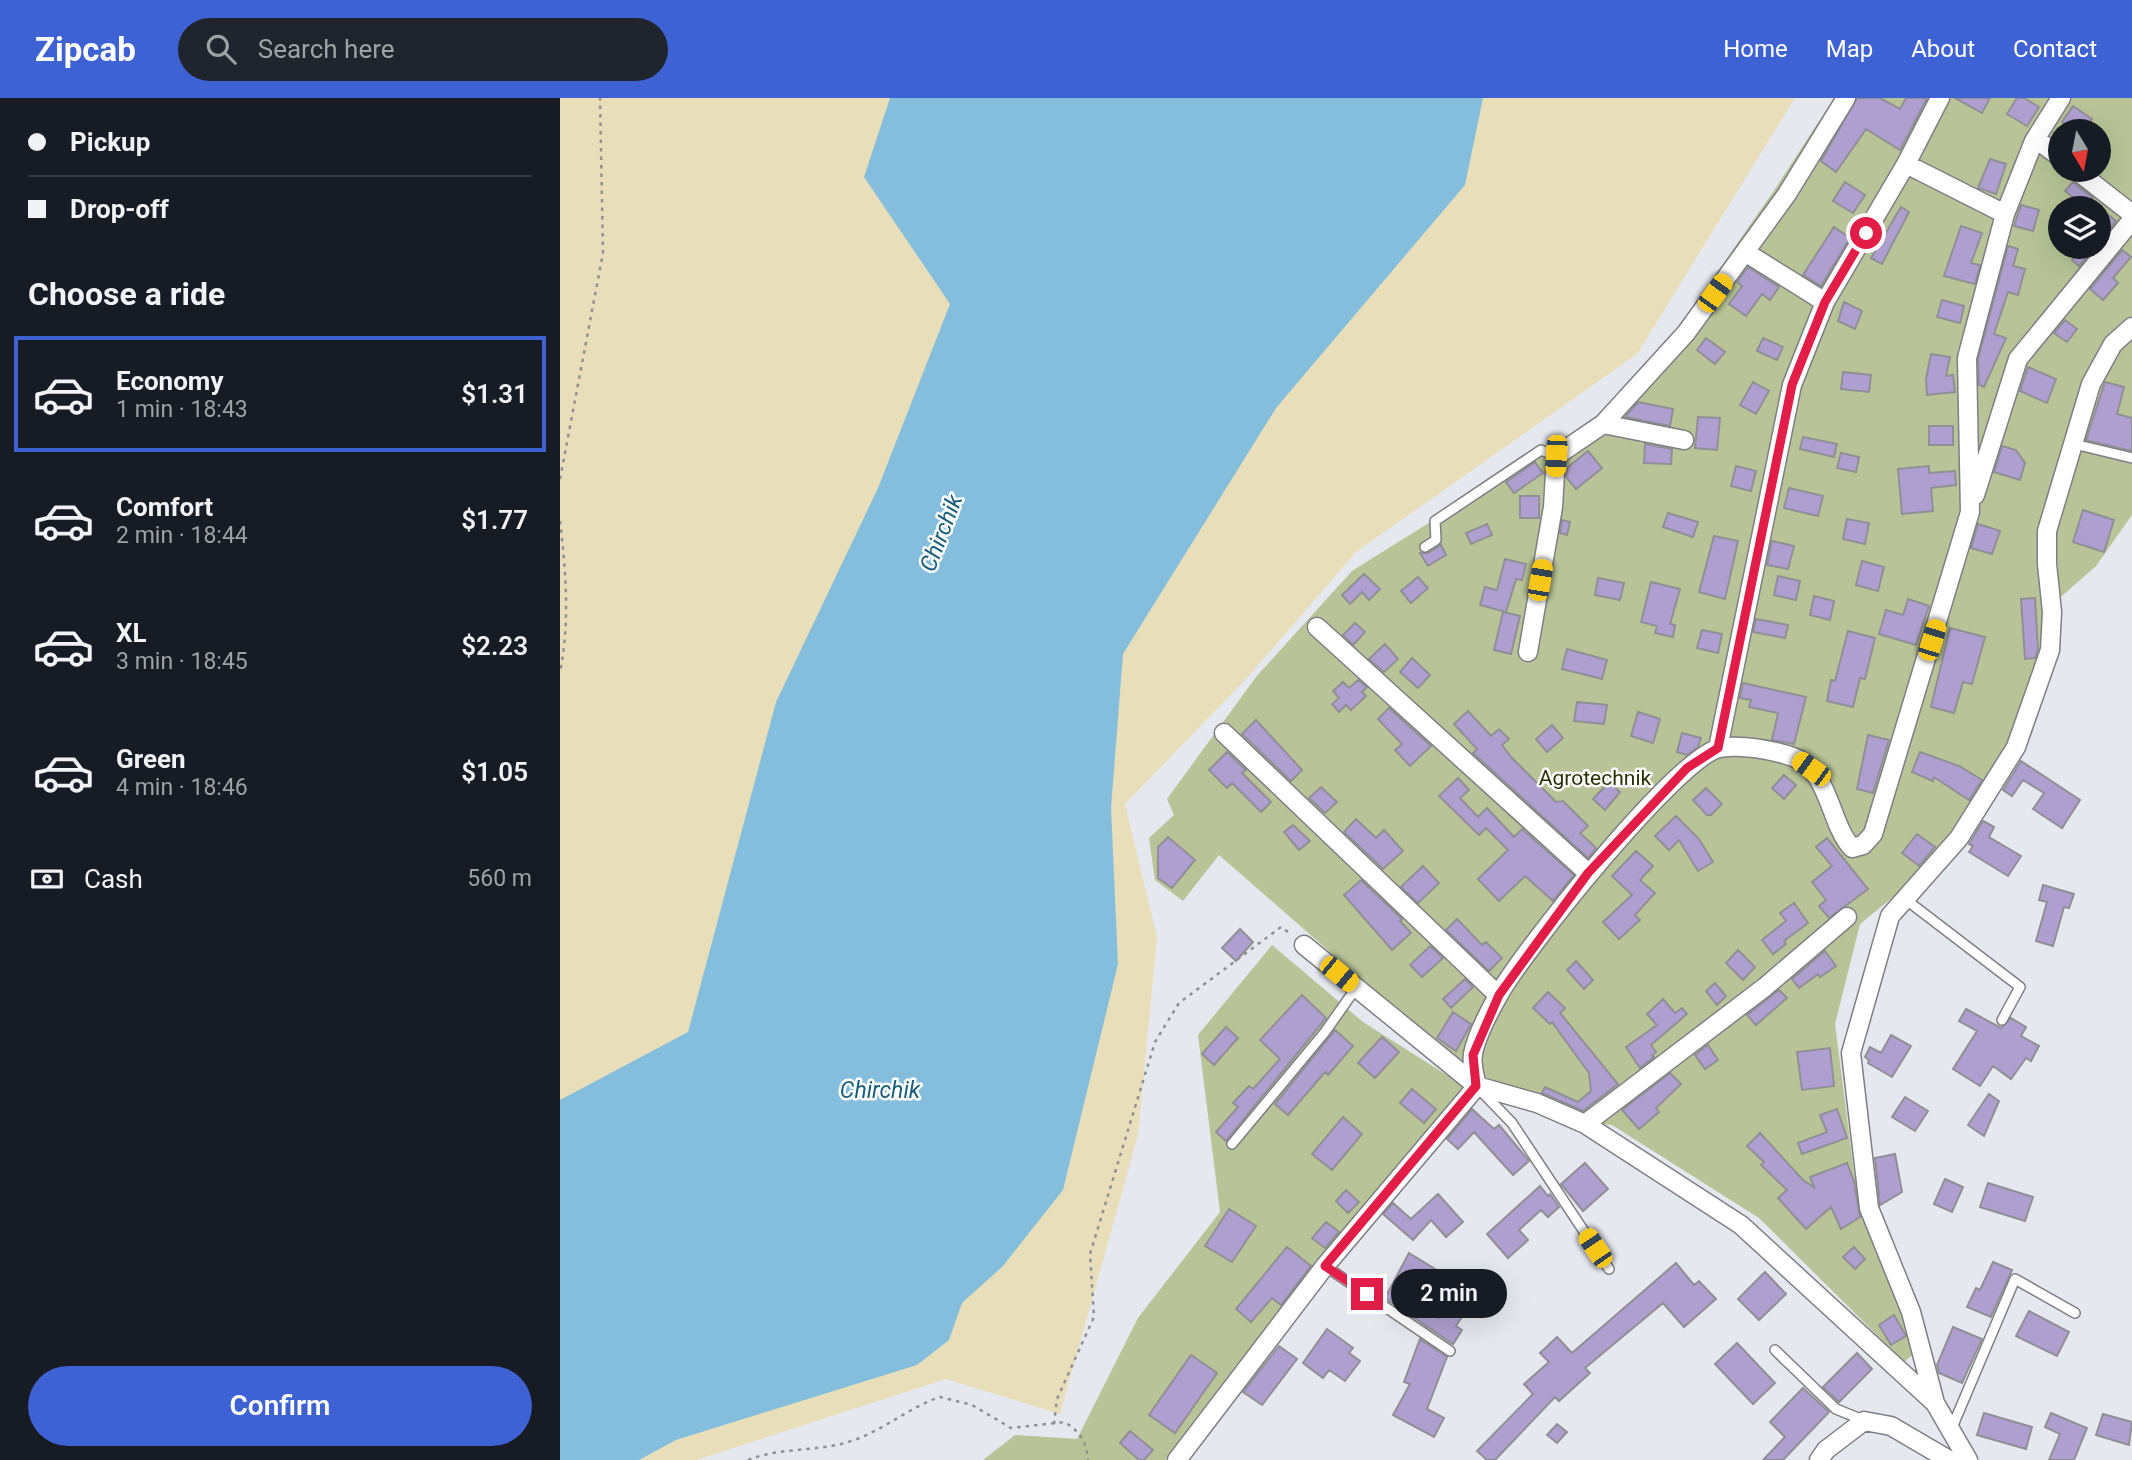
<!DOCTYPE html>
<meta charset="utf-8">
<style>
:root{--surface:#171b24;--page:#20242c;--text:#f1f3f6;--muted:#9ea1a6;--line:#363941;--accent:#3e61d3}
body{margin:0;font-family:Roboto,sans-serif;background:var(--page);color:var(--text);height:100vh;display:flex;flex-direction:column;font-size:26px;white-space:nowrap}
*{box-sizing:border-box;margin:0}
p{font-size:23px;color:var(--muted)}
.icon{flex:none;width:38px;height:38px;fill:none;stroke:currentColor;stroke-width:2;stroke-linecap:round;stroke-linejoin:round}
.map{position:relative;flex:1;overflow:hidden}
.panel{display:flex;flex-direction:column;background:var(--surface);width:560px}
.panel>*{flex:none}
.top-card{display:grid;align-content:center;height:154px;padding:0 28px;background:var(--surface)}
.needle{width:46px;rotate:170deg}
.buttons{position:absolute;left:1488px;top:21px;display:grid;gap:14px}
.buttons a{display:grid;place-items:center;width:63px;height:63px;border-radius:50%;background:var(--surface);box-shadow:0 7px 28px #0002;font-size:35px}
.end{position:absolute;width:32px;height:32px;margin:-16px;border:9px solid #e11d48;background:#fff;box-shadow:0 0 0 4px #fff}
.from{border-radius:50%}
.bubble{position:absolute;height:49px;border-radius:24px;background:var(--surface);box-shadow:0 7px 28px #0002;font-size:23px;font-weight:600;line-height:49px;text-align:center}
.car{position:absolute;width:21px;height:42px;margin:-21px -10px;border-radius:9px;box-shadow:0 0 5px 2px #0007;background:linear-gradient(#f5c518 24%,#345 0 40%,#f5c518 0 76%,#345 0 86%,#f5c518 0)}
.top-card b{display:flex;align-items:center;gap:24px;height:66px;font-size:26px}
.top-card b+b{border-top:2px solid var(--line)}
.top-card i{width:18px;height:18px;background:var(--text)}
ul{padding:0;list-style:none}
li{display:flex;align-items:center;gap:21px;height:116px;margin:0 14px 10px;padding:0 14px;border:4px solid transparent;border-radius:0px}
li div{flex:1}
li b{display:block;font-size:26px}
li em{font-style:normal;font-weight:600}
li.on{border-color:var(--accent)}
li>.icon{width:63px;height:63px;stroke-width:1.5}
h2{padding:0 28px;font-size:32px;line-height:84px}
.pay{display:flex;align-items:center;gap:18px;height:77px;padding:0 28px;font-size:26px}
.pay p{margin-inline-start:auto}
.button{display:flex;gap:14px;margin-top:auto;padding:14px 28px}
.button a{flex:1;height:80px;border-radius:42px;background:var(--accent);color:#fff;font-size:28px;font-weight:600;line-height:80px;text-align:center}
header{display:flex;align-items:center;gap:42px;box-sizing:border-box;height:98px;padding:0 35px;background:var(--accent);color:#fff}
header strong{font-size:33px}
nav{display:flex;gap:38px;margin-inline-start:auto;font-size:24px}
.search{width:490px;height:63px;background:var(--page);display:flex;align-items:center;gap:18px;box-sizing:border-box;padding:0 24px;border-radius:38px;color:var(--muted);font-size:26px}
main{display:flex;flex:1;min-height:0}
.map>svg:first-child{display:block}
.green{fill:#b8c497;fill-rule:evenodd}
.sand{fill:#e8dfba}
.water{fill:#85bedc}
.building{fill:#af9fd1;stroke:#918f96;stroke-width:2}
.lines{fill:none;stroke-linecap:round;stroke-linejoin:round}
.service-casing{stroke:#7d7f85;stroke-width:12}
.minor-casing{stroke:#7d7f85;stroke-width:21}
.path{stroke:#8f9195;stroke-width:2.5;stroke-dasharray:3.5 5;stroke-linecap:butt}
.service{stroke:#fff;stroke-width:9}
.minor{stroke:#fff;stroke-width:18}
.route{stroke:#e11d48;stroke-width:9}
.labels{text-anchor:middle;stroke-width:5;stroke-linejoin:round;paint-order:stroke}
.park-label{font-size:21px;fill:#293107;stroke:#fff}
.water-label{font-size:23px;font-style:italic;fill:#195f7d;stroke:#fff}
</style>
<header>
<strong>Zipcab</strong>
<div class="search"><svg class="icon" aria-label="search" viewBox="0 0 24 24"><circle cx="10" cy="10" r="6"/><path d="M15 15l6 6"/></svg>Search here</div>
<nav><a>Home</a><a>Map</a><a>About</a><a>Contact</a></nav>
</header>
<main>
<section class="panel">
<div class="top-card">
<b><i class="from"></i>Pickup</b>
<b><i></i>Drop-off</b>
</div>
<h2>Choose a ride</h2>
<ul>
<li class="on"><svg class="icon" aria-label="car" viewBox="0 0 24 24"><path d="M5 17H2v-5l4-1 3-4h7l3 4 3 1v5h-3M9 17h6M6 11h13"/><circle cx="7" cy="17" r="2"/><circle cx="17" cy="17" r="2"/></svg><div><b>Economy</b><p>1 min · 18:43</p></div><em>$1.31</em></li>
<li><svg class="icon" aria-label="car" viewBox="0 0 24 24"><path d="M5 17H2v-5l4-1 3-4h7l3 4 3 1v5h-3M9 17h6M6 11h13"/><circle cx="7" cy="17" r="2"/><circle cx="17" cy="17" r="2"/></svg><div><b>Comfort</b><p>2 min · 18:44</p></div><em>$1.77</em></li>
<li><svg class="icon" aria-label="car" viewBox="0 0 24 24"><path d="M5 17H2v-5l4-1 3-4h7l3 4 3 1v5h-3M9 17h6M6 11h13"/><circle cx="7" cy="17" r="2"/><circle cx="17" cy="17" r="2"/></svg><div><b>XL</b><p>3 min · 18:45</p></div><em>$2.23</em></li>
<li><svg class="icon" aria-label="car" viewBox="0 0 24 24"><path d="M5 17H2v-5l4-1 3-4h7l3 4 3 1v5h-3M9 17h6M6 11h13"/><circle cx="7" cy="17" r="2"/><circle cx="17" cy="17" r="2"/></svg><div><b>Green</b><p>4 min · 18:46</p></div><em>$1.05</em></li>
</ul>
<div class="pay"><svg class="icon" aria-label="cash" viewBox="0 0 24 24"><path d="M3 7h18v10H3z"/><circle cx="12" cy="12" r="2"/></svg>Cash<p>560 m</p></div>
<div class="button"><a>Confirm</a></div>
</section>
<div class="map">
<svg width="1572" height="1362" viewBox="0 0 1572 1362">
<rect width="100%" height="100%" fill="#e5e8ee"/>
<path class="green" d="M1274 0H1572V417L1536 468 1487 511 1479 568 1450 643 1404 721 1348 787 1300 826 1275 926 1295 1082 1357 1253 1344 1264 1199 1120 1052 1027 1020 1024 898 966 659 757 623 803 595 782 589 740 614 717 607 701 696 579 792 473 1070 299 1213 94ZM1500 33H1538V72H1500ZM1500 110H1538V149H1500Z
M712 847 803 924 904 988 605 1362H423L455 1337 517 1341 578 1220 660 1114 638 937Z"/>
<path class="sand" d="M0 0H1235L1077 256 796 454 687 580 565 706 597 840 578 1037 500 1316 386 1281 136 1362H0Z"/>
<path class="water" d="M330 0H923L905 87 716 310 563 556 551 710 558 866 503 1092 443 1168 402 1205 389 1242 357 1267 116 1342 79 1362H0V1002L128 934 216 604 318 390 390 206 304 79Z"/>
<path class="building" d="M1297 0H1320L1340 11 1346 0H1367L1340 52 1306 31 1276 74 1261 63Z
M1395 0H1430L1422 15Z
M1457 0H1464L1479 9 1467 28 1447 16Z
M1513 8 1532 21 1524 33H1515L1502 24Z
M1430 61 1446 66 1436 96 1418 90Z
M1285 84 1305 97 1293 115 1273 103Z
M1513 84 1533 100 1526 110 1505 93Z
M1461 107 1479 112 1473 133 1454 128Z
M1341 109 1349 114 1322 166 1311 160Z
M1538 109 1556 123 1538 145Z
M1401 128 1422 135 1411 165 1420 167 1415 186 1384 178Z
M1274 129 1290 140 1261 188 1243 177Z
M1448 148 1458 151 1453 168 1465 171 1458 197 1448 194 1434 236 1446 240 1424 289 1419 287 1418 261Z
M1523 149H1535L1519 168 1512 162Z
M1562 152 1571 159 1553 180 1558 185 1543 202 1530 191Z
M1188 169 1219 189 1210 202 1202 196 1186 218 1169 206 1182 188 1177 184Z
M1382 202 1404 208 1400 225 1377 219Z
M1284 204 1302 213 1295 231 1278 223Z
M1505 222 1517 231 1507 244 1494 235Z
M1146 240 1165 254 1155 266 1137 252Z
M1203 240 1223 249 1217 262 1197 253Z
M1371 256 1390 259 1386 278 1393 277 1395 294 1367 297 1366 281Z
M1468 269 1496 281 1487 305 1460 293Z
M1283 274 1311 277 1309 294 1281 291Z
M1193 284 1209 293 1196 316 1180 307Z
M1545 284 1564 289 1557 316 1572 320V353L1526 342Z
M1078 304 1113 311 1110 328 1065 319Z
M1138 319 1160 320 1157 352 1135 350Z
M1369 328H1393V347H1369Z
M1243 339 1277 346 1274 359 1240 351Z
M1085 346 1112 351 1111 366 1084 365Z
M1442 348 1456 352 1465 365 1460 382 1434 374Z
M1028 353 1042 370 1016 391 1006 379 1007 370Z
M1281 355 1299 359 1296 374 1277 370Z
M975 364 983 375 954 395 946 384Z
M1176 368 1196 373 1191 393 1171 388Z
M1369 368V375L1395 373 1396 387 1371 390 1373 413 1342 416 1338 371Z
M1229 390 1263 398 1258 418 1224 410Z
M960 398H979V420H960Z
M1523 412 1554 422 1544 454 1513 444Z
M1108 415 1138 424 1133 439 1103 429Z
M1287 421 1309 425 1305 446 1283 441Z
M1002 422 1010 424 1007 437 1000 435Z
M927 426 932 437 911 446 906 435Z
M1418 426 1440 433 1432 456 1411 450Z
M1154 438 1178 443 1165 501 1139 494Z
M1212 443 1234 448 1228 471 1207 467Z
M881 447 886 457 868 468 860 455H868Z
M945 461 966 466 962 482 956 481 946 514 920 507 925 489 937 492Z
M1302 463 1324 469 1318 493 1296 487Z
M804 476 820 491 809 502 802 494 790 506 782 497Z
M1218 478 1240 483 1236 502 1214 497Z
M858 479 868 490 851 505 841 493Z
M1038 480 1064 485 1060 502 1035 497Z
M1091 484 1120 491 1110 526 1115 527 1113 539 1095 535 1097 528 1081 524Z
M1254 498 1274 503 1270 522 1250 517Z
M1475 500 1478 551 1475 560 1465 561 1461 501Z
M1348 501 1369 508 1356 547 1319 536 1326 512 1343 517Z
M943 514 960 518 951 556 934 552Z
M1196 521 1228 527 1225 540 1193 534Z
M795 525 805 534 793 547 783 537Z
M1390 530 1425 539 1412 586 1403 584 1394 615 1371 609Z
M1142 532 1162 536 1158 555 1137 550Z
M1288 533 1315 540 1305 581 1300 580 1293 609 1267 603 1271 582 1275 583Z
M825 546 838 561 824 574 809 561Z
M1007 551 1047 562 1042 581 1002 571Z
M852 560 870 577 858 590 840 574Z
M798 582 807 589 802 594 806 598 791 612 786 607 779 614 772 606 779 600 773 593 783 584 789 590Z
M1183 585 1246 599 1234 646 1212 642 1218 615 1189 609 1191 602 1180 600Z
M1017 604 1047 607 1044 626 1014 623Z
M829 610 871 648 850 668 835 652 842 646 818 621Z
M908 613 931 638 939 631 949 641 942 647 952 660 996 704 1003 703 1028 728 1020 735 1036 750 1028 760 913 655 917 651 894 626Z
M1078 614 1100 621 1093 645 1071 638Z
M696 622 742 672 731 683 682 636Z
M992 627 1003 640 987 654 976 641Z
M1122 635 1141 640 1138 649 1127 657 1117 654Z
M1308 637 1329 642 1313 695 1297 691Z
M667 654 686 672 682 675 711 704 701 714 672 685 667 690 649 672Z
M1360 654 1399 668 1422 682 1409 702 1374 679 1373 683 1352 674Z
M1461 663 1520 702 1502 730 1473 711 1484 695 1463 682 1452 698 1443 692Z
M1224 677 1236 687 1224 701 1212 690Z
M898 680 909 692 900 700 918 719 927 710 954 739 962 731 1014 777 993 803 965 778 939 803 918 781 948 752 926 730 919 737 879 698Z
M1049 684 1060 694 1045 712 1033 701Z
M761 689 777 704 765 715 749 700Z
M1146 690 1162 706 1151 717H1147L1133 702Z
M1116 718 1139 741 1153 764 1138 773 1119 742 1109 752 1095 738Z
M796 721 816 740 824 732 843 753 823 771 784 734Z
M1423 723 1434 729 1429 739 1461 758 1448 778 1409 754 1413 748 1409 746Z
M733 727 750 743 739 752 724 734Z
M1357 736 1375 749 1359 768 1342 755Z
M608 739 635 762 612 790 598 780V749Z
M1267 740 1308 791 1269 820 1259 808 1266 802 1252 784 1272 768 1256 749Z
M1076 753 1093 768 1080 782 1095 795 1075 817 1080 822 1059 841 1043 824 1072 797 1052 778Z
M863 768 879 785 858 805 841 789Z
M801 782 842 821 840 823 851 835 832 852 784 797Z
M1483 787 1514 796 1509 810 1504 809 1493 848 1476 843 1487 804 1479 802Z
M1234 805 1248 825 1224 843 1226 846 1213 856 1202 842 1226 823 1220 815Z
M897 821 922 847 926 844 942 860 929 873 886 832Z
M680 831 693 844 676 863 662 850Z
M870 848 883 860 862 879 850 867Z
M1178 852 1195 869 1183 882 1166 865Z
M1265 853 1276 868 1260 879 1258 876 1239 890 1232 881Z
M1016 863 1033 882 1024 891 1007 872Z
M905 881 913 889 891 910 883 901Z
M1155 885 1166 898 1157 907 1146 893Z
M1219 892 1227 900 1196 927 1187 917Z
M988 894 1005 910 1000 915 1058 986 1023 1013 982 995 985 989 1018 1004 1031 993 1029 975 992 924 990 926 973 910Z
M742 897 766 920 666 1043 656 1034 678 1009 673 1005 689 988 693 991 720 961 700 942Z
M1103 901 1115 915 1122 910 1127 916 1091 947 1096 954 1092 957 1094 959 1080 970 1066 949 1097 927 1087 916Z
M1406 911 1441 930 1451 920 1466 929 1461 938 1479 948 1471 963 1466 960 1451 981 1433 968 1420 988 1393 971 1417 933 1399 923Z
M893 914 911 926 896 953 877 940Z
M666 929 678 940 654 967 642 956Z
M775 932 793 948 768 977 765 974 728 1017 715 1006Z
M1331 937 1351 948 1332 979 1308 965 1309 962 1305 959 1310 949 1321 955Z
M822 939 839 954 815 980 798 965Z
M1148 947 1158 962 1145 971 1135 957Z
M1270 950 1274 988 1242 992 1237 954Z
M1110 975 1121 986 1096 1010 1099 1014 1079 1031 1062 1012Z
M852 991 876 1011 864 1025 840 1005Z
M1429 996 1439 1003 1424 1038 1408 1027Z
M1345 999 1368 1013 1355 1033 1332 1019Z
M912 1011 934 1031 939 1027 969 1063 953 1077 914 1034 898 1051 887 1041Z
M1277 1011 1287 1040 1242 1056 1238 1045 1267 1034 1260 1017Z
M783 1019 802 1036 772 1072 752 1056Z
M1200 1035 1243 1082 1254 1089 1250 1079 1287 1065 1294 1083 1300 1119 1281 1131 1271 1109 1246 1131 1218 1100 1227 1092 1201 1067 1204 1064 1187 1048Z
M1335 1056 1342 1094 1320 1107 1315 1060Z
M1025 1065 1048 1091 1023 1113 1001 1086Z
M1385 1081 1403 1089 1392 1114 1374 1106Z
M1428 1085 1473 1099 1465 1123 1420 1109Z
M980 1088 988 1098 990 1096 999 1109 988 1119 981 1112 959 1132 968 1142 948 1160 927 1136Z
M786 1092 799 1104 788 1115 776 1103Z
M878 1096 903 1124 886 1139 871 1122 853 1142 823 1116 833 1105 851 1121Z
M669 1111 696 1128 672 1164 645 1148Z
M766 1124 779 1134 765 1150 752 1140Z
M727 1149 751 1168 721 1207 712 1200 691 1224 676 1211Z
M1294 1149 1305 1161 1295 1171 1283 1159Z
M849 1155 875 1171 854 1204 879 1220 895 1195 911 1205 896 1228 902 1232 893 1246 825 1200Z
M1433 1164 1452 1172 1431 1219 1407 1209 1416 1190 1420 1192Z
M1116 1165 1134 1187 1139 1183 1156 1201 1124 1229 1103 1205 1025 1270 1030 1275 999 1303 995 1299 935 1362H927L917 1353 973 1296 964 1286 989 1264 980 1255 997 1239 1012 1255Z
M1205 1174 1226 1196 1199 1222 1178 1201Z
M1469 1213 1509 1234 1497 1258 1456 1238Z
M1334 1217 1346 1238 1331 1247 1319 1227Z
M1393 1229 1422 1241 1402 1285 1379 1275 1377 1267Z
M767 1231 793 1250 789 1255 800 1263 785 1283 769 1272 763 1280 743 1265Z
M860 1241 887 1259 867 1311 884 1320 874 1339 833 1317 850 1286 844 1284Z
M1177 1245 1215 1285 1193 1306 1155 1266Z
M719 1248 737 1261 702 1307 683 1294Z
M1297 1255 1312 1271 1279 1304 1263 1289Z
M631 1257 657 1275 615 1335 589 1317Z
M1243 1290 1269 1314 1223 1362H1203L1225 1339 1210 1324Z
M1424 1315 1472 1329 1466 1351 1417 1337Z
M1491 1315 1527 1330 1514 1362H1489L1500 1336 1485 1329Z
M1543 1316 1572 1324 1569 1347 1536 1337Z
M997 1326 1007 1334 997 1345 987 1337Z
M570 1333 593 1352 584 1362H579L560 1345Z"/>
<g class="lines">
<g class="service-casing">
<path id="service" d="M1514 346 1572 360
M865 449 876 442 875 423 981 352 996 358
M1345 801 1460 889 1442 922
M922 994 952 1025 1049 1171
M672 1046 765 934 796 890
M765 1168 890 1253
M1215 1252 1276 1311 1303 1322
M1391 1332 1455 1181 1515 1215"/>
</g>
<g class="minor-casing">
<path id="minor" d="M1476 41 1500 59
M1346 66 1445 116
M1516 72 1572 116
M1185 154 1265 204
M1043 326 1124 342
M1415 397 1458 261 1572 122
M757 529 1028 775
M968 554 993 409 996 358 1043 326 1126 235 1227 96 1286 0
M664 635 938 897
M1158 650 1232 287 1265 204 1346 66 1380 0
M744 847 917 988 977 1005 1025 1026 1181 1127 1375 1305 1408 1362
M917 988C915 979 911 966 913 956 916 939 929 914 938 898 962 854 1118 658 1160 650 1181 646 1213 652 1233 659 1270 672 1269 725 1292 750L1303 747 1313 736 1410 414 1407 260 1445 116 1474 43 1501 0
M1025 1026 1205 889 1287 819
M1375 1305 1351 1214 1309 1110 1291 955 1330 818 1399 740 1456 649 1490 552 1492 514 1487 466V433L1531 286 1553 246 1572 229
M617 1362 765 1168 917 988
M1259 1362 1266 1352 1304 1323 1331 1328 1389 1362"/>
</g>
<path class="path" d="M0 381 43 155 40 0
M0 423C6 474 10 524 0 574
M494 1326 497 1301 534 1219 530 1156 595 944 619 905 721 829 731 836
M188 1362C220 1349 256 1354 288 1344 322 1334 349 1309 380 1299L412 1307 451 1330 505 1324C521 1335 526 1343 528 1362"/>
<use href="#service" class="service"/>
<use href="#minor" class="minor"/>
</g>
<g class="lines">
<path class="route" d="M807 1196 765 1168 916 988 913 957 939 897 1028 775 1127 670 1158 650 1232 287 1265 204 1306 135"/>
</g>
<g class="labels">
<g class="park-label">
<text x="1035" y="687">Agrotechnik</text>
</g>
<g class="water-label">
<text transform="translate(381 435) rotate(-69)" y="8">Chirchik</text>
<text x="320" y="1000">Chirchik</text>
</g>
</g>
</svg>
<div class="buttons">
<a><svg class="needle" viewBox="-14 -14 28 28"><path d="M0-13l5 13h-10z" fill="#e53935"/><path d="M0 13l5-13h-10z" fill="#9ea1a6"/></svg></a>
<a><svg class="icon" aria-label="layers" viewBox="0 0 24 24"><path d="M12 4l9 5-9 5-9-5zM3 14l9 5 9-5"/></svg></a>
</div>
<i class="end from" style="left:1306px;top:135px"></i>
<i class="end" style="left:807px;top:1196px"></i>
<div class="bubble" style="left:831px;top:1171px;width:116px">2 min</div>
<i class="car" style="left:1155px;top:195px;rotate:36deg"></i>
<i class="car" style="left:996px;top:358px;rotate:183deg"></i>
<i class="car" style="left:980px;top:482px;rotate:10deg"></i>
<i class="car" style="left:1372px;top:542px;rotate:17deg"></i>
<i class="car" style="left:1251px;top:671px;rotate:306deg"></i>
<i class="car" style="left:779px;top:876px;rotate:129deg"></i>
<i class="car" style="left:1035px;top:1150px;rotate:326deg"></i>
</div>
</main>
